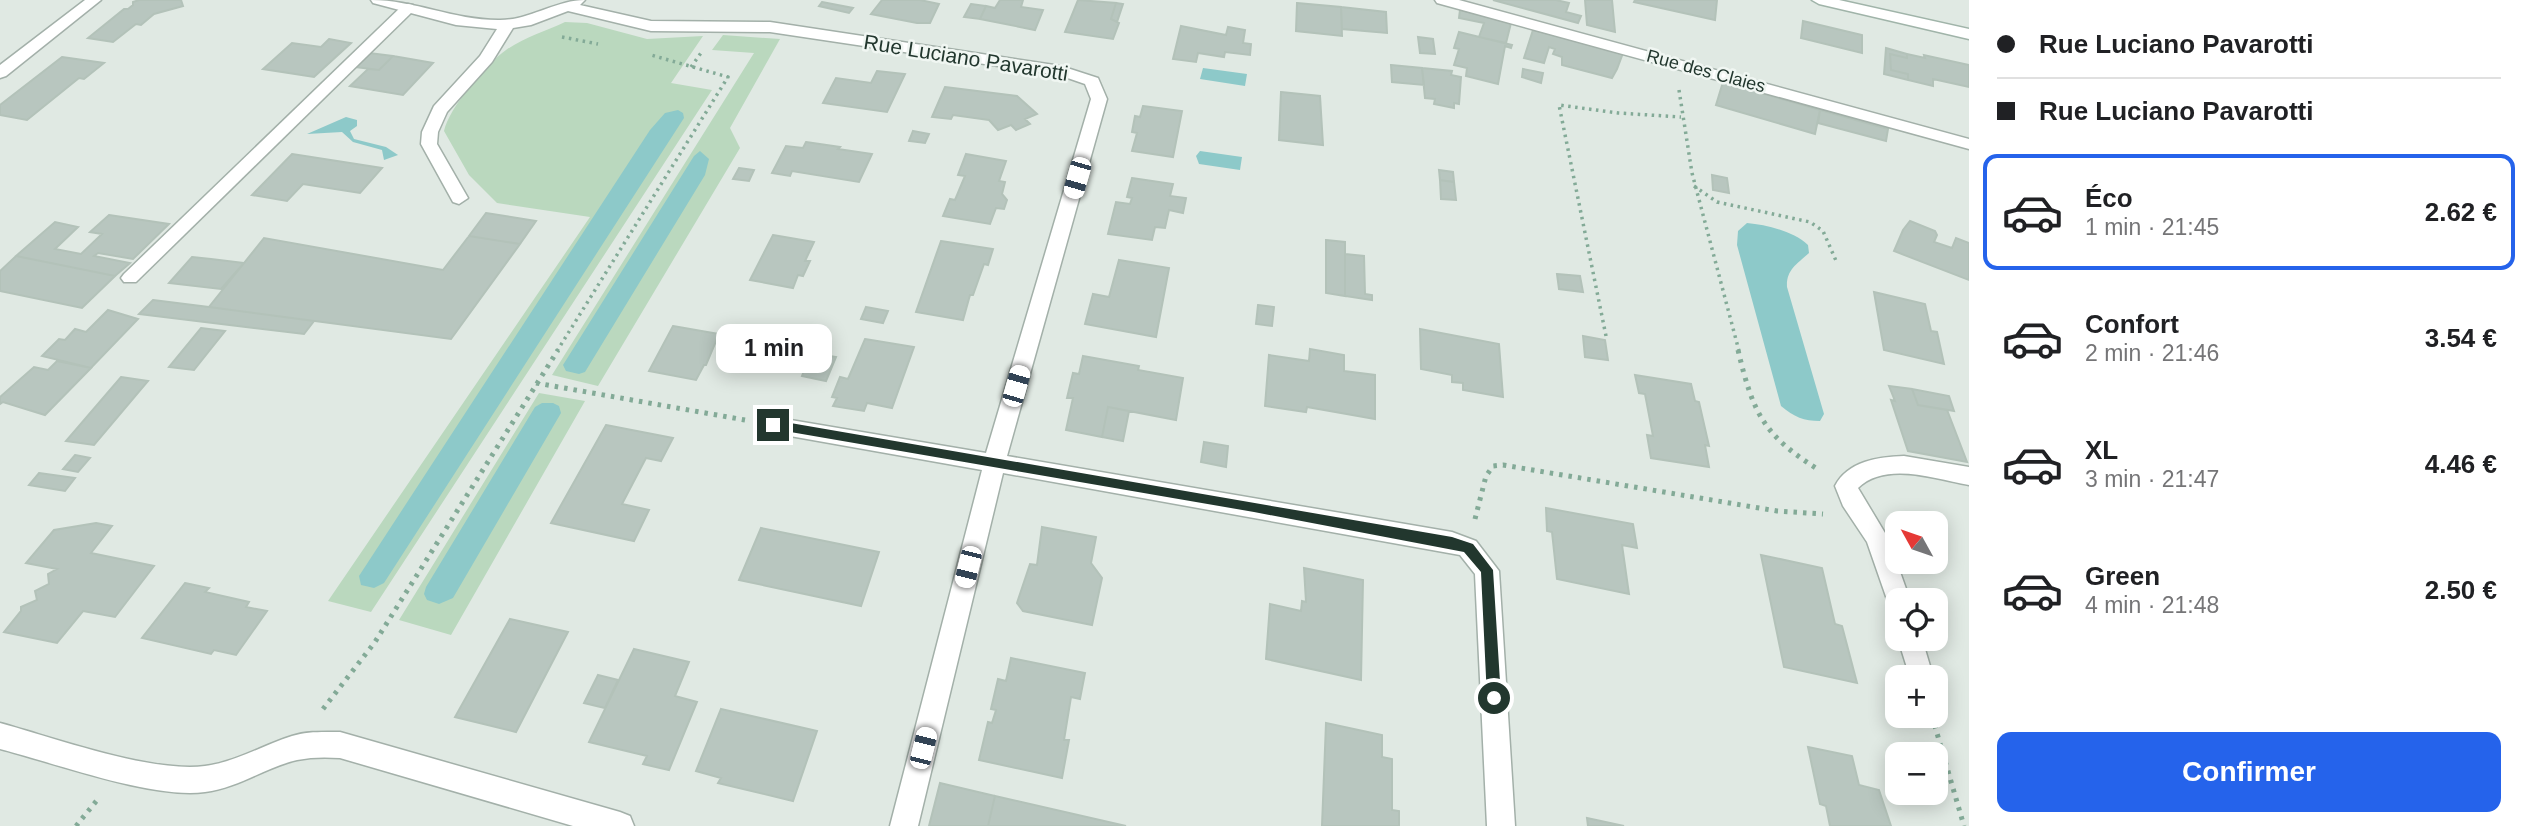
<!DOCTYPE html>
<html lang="fr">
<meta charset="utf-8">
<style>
:root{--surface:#fff;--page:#f6f6f6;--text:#202124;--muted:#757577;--line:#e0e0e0;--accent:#2563eb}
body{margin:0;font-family:Helvetica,sans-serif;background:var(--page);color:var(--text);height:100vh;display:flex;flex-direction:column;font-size:26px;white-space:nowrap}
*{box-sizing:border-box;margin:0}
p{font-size:23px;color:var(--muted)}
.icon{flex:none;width:38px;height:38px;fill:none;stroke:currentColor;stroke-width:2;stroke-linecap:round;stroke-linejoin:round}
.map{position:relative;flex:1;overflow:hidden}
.panel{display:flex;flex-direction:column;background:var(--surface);width:560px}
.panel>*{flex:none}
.top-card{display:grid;align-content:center;height:154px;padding:0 28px;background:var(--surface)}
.needle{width:46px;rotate:310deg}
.controls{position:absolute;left:1885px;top:511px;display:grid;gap:14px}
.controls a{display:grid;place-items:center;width:63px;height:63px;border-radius:14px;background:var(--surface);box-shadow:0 4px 18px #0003;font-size:35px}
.end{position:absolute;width:32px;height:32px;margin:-16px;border:9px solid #22372e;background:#fff;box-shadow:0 0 0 4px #fff}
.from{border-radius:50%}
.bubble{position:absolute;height:49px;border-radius:14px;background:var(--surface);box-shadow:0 4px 18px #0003;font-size:23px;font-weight:700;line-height:49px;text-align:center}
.car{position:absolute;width:21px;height:42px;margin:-21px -10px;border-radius:9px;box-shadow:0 0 5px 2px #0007;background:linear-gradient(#fff 24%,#345 0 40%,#fff 0 76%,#345 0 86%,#fff 0)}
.top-card b{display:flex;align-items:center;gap:24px;height:66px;font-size:26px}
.top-card b+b{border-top:2px solid var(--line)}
.top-card i{width:18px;height:18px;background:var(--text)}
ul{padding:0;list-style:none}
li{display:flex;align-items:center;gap:21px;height:116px;margin:0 14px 10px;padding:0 14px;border:4px solid transparent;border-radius:14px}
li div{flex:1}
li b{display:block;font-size:26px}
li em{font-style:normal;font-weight:700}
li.current{border-color:var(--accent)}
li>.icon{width:63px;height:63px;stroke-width:1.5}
.cta{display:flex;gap:14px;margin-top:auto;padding:14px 28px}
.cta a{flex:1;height:80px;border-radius:14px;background:var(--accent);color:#fff;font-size:28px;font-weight:700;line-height:80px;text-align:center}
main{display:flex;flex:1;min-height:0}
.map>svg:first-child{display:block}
.green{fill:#bad8be}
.water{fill:#8dc9c9}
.building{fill:#b8c6bf;stroke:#b3c2b9;stroke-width:2}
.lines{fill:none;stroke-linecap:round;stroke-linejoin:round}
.service-casing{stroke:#a3b0a9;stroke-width:3}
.minor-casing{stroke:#a3b0a9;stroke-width:3}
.secondary-casing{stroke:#a0b4a9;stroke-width:3}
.path-far1{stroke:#83aa97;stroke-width:3.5;stroke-dasharray:2.5 4.5;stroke-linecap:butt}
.path{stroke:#83aa97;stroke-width:5;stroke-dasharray:3.5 6;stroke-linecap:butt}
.service{fill:#fff;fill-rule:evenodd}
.minor{fill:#fff;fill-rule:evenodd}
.secondary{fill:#fff;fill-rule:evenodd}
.route{fill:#22372e}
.labels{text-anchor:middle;stroke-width:5;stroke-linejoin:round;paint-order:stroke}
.far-street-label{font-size:18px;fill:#22372e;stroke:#f0f6f2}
.street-label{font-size:21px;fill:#22372e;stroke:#f0f6f2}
</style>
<main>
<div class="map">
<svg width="1969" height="826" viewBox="0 0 1969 826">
<rect width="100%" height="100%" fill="#e0e9e3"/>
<path class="green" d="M565 22 587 23 647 39 703 36 671 83 712 90 371 612 328 601 590 217 497 203 469 175 444 131C449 108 486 64 506 50 523 38 546 31 565 22Z
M723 35 780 39 730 128 740 148 598 386 552 375 754 53 712 50Z
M539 393 585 401 451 635 399 620Z"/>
<path class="water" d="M1203 68 1247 74 1245 86 1200 79Z
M678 110 683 113 684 118 384 583 374 588 361 585 359 576 650 130 665 113Z
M346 117 357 120V126L350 131 354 139 386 147 398 155 384 160 382 150 353 142 342 132 307 134Z
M700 151 709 159 705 175 585 372 579 374 566 371 563 365 694 156Z
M1200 151 1242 157 1240 170 1199 164 1196 156Z
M1747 223C1767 225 1793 231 1808 245L1809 253C1797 264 1786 270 1787 287L1824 414 1820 421C1804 421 1794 417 1781 406L1737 245 1738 231Z
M542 403H553L559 406 561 413 453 598 439 604 427 600 424 594 426 587 535 407Z"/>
<path class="building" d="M139 0H181L183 6 154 14 141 25 136 24 113 42 88 38 124 9H128L133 5V2Z
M882 0H920L939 4 930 23H917L871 14Z
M1000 0H1023L1021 7 1043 10 1035 30 980 19 986 6 995 8Z
M1078 0 1116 3 1111 19 1119 23 1113 39 1065 32Z
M1493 0H1556L1569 3 1566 12 1581 16 1578 23Z
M1585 0H1612L1615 32 1587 25Z
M1635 0H1717L1715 20 1634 2Z
M822 2 853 8 849 13 819 6Z
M1116 3 1123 4 1117 22 1111 19Z
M1297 3 1341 7 1342 36 1296 31Z
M971 4 986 6 980 19 964 17Z
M1341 7 1386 12 1387 33 1342 29Z
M1460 10 1511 23 1506 43 1479 37 1484 23 1459 18Z
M1803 21 1862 35V53L1801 38Z
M1181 26 1226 35 1228 27 1245 30 1243 43 1251 44 1250 55 1225 52 1224 57 1198 53 1196 62 1173 59Z
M1533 30 1623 53 1617 69 1612 78 1562 65V57L1553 54 1555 49 1549 47 1544 63 1524 58Z
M1459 32 1512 45 1511 48 1505 46 1498 84 1466 76 1467 68 1454 65 1459 49 1454 48Z
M1418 37 1433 39 1435 54 1420 53Z
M329 39 351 43 314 77 263 69 292 43 321 47Z
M1886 48 1907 54V58L1890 54 1891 70 1908 74V80L1884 74Z
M369 53 393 56 379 70 355 67Z
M1890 54 1907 58V54L1925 58 1924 55 1969 65V87L1933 79V86L1908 80V74L1891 70Z
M393 56 433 63 403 95 350 86 368 69 379 70Z
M62 57 104 63 84 79 79 78 27 120 0 115V105Z
M1391 65 1422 68 1424 85 1392 82Z
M1422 68 1452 71 1451 75 1461 77 1459 104 1454 103V108L1434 104 1435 99 1425 98Z
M1523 69 1543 73 1541 83 1522 77Z
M877 71 905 74 887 112 823 103 836 78 871 83Z
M1723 82 1820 110 1815 134 1716 105Z
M945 87 1017 96 1037 114 1025 119 1030 124 1016 130 1011 125 998 130 989 120 953 115 951 119 932 117Z
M1281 92 1320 96 1323 145 1279 140Z
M1143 106 1182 111 1173 157 1132 151 1137 133 1132 132 1135 116 1140 117Z
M1820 110 1888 129 1886 141 1818 123Z
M913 131 929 134 925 143 909 141Z
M806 142 840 147 838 149 872 154 859 182 792 171 790 176 772 173 786 146 803 148Z
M292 154 382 168 360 193 303 184 287 201 252 195Z
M966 154 1006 161 999 181 1005 182 1002 194 1007 200 1004 209 996 208 990 224 943 216 950 199 955 200 965 176 958 175Z
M739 168 754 170 749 181 733 179Z
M1439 170 1453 172 1454 182 1440 180Z
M1712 175 1727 178 1729 193 1713 190Z
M1132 178 1173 184 1170 196 1186 198 1183 213 1169 210 1165 228 1155 227 1152 240 1108 234 1116 202 1130 204 1132 198 1127 197Z
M1440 180 1454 182 1456 200 1441 199Z
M486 213 536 221 520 244 469 236Z
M109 215 169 224 133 259 98 253 94 256 130 263 115 276 16 256 55 222 78 227 55 249 81 254 102 234 90 232Z
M1910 221 1935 231 1937 235 1934 242 1952 248 1956 238 1969 243V280L1894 251 1903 230Z
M773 235 814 242 805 261H810L803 276 798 275 793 288 750 280Z
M469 236 520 244 451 339 209 307 264 238 443 270Z
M1326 240 1345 242V296L1326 293Z
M941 241 993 249 988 265 984 264 973 295H970L963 320 916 312Z
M1345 254 1364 256 1365 294 1372 295V300L1345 296Z
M16 256 115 276 82 308 0 291V271Z
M192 257 211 259 244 263 221 289 169 283Z
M1119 260 1169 268 1156 337 1085 324 1093 294 1109 297Z
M1557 274 1580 276 1583 292 1559 289Z
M1874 292 1925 304 1931 331 1937 332 1944 364 1884 350Z
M153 300 209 307 314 321 304 334 139 314Z
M1258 305 1274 307 1272 326 1256 324Z
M866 307 888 311 883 323 861 319Z
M108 310 138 319 91 368 42 356 59 339 65 340 75 329 86 332Z
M673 326 719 334 706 365H704L696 380 649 371Z
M201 328 225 331 194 370 169 367Z
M1420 329 1499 344 1503 397 1463 390V383L1452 382V375L1421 369Z
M1583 336 1605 340 1608 360 1585 357Z
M865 339 914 347 892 408 867 403 864 411 833 406 837 398 832 397 840 377 848 379Z
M1310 349 1344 355V371L1375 375V419L1307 407 1306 412 1265 406 1269 355 1309 361Z
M811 353 836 357 826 381 802 376Z
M1083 356 1139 366 1138 370 1183 378 1176 420 1108 407 1102 437 1066 430 1073 398H1067L1073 373 1079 374Z
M57 361 91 368 45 415 3 402 0 404V397L34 367 48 370Z
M1635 375 1691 384 1695 401 1699 402 1709 446 1705 445 1709 467 1651 458 1647 435 1653 436 1645 394 1639 393Z
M121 377 148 381 94 445 66 441Z
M1889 386 1912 389 1918 405 1947 410 1967 462 1908 451 1891 400 1895 401Z
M1912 389 1949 396 1954 411 1918 405Z
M1108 407 1129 411 1123 441 1102 437Z
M606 425 673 438 661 461 646 458 622 504 649 510 634 541 551 523Z
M1204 442 1228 446 1226 467 1201 462Z
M75 455 90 458 78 472 63 469Z
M39 473 75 478 65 491 29 485Z
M1546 508 1633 524 1637 548 1622 545 1629 594 1557 579 1552 532 1547 531Z
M96 523 112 526 91 553 154 566 115 617 83 611 57 643 4 632 21 611V607L37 600 35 591 49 584 48 574 57 569 26 563 54 530Z
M1042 527 1096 537 1091 563 1102 578 1092 625 1023 611 1017 603 1030 564 1037 565Z
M761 528 879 552 861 606 739 580Z
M1761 555 1822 568 1835 624 1842 626 1857 683 1784 667Z
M1304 568 1363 580 1361 680 1266 659 1270 604 1301 611 1302 601 1306 602Z
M185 583 209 588 205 592 249 602 246 607 267 611 236 655 214 650 211 654 142 638Z
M510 619 568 632 516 732 455 717Z
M634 649 689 662 675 696 697 702 669 770 643 764 647 756 589 742Z
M1011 658 1085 673 1080 699 1071 697 1064 740H1069L1062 778 979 760 988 722 992 723 996 710 991 709 998 679 1006 681Z
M598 675 618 680 605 708 584 703Z
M721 709 817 731 793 801 718 783 721 778 696 771Z
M1326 723 1382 735V757L1392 759V810L1399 811V826H1322Z
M1808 747 1852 756 1859 785 1879 790 1891 826H1830L1826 806 1820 804Z
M940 783 995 796 988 826H929Z
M995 796 1126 826H988Z
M1587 818 1624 826H1588Z"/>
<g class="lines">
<g class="service-casing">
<path id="service" d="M408 4 413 5V11L136 282H124L121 278 124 274 403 5Z"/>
</g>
<g class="minor-casing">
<path id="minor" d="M85 0H101L6 76 0 78V65Z
M371 0C414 0 454 20 498 20 529 21 555 0 585 0L580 5 651 21 770 22 1061 66 1098 78 1107 99 1007 456 1452 532 1476 541 1499 571 1515 826H1487L1475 574 1460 555 1003 473 918 826H890L982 470 773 433 766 431 762 425 766 419 773 417 986 453 1091 99 1085 84 1059 75 770 32 651 31 568 11 531 25 513 28 492 62 447 112 438 132 437 144 468 198 459 204 453 202 421 144 422 132 434 106 480 56 497 29 456 25 373 3Z
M1435 0H1459L1969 139V149L1437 3Z
M1904 456 1969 467V485C1935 479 1886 461 1858 488L1888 538 1910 600H1897V610L1890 608 1867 542 1843 506 1835 486C1848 461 1878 457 1904 456Z
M1898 639H1922L1930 666 1927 674 1919 677 1909 674Z
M0 723C55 738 151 773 205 766 236 762 263 745 292 736 307 731 324 732 340 732L620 812 630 816 634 826H573L340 758C325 757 312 757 297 760 266 767 238 788 205 792 151 799 55 763 0 749Z"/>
</g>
<g class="secondary-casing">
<path id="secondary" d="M1812 0H1839L1969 29V39L1819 4Z"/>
</g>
<path class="path-far1" d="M562 37 598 44
M691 67 701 53
M1679 90 1692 173 1739 351
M1694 186 1717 202 1810 222 1823 231 1837 263
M1606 336 1559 105 1618 113 1681 117
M557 351 728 77 651 55"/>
<path class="path" d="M1738 350C1753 413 1763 435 1819 470
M536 383 745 420
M1475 519 1486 476 1493 466 1503 465 1777 511 1823 514
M323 709 375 642 558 350
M1932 716 1964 826
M76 826 98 799"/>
<use href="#service" class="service"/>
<use href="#minor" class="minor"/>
<use href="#secondary" class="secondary"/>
</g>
<path class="route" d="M773 420 1452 537 1473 544 1493 570 1501 698 1494 705 1487 698 1481 572 1464 552 1254 512 773 429 767 425Z"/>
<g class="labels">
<g class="far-street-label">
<text transform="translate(1706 71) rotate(15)" y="6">Rue des Claies</text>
</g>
<g class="street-label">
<text transform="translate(966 58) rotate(9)" y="7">Rue Luciano Pavarotti</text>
</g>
</g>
</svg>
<div class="controls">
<a><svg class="needle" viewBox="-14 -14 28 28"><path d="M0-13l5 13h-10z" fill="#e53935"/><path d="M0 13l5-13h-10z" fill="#757577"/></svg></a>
<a><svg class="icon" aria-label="locate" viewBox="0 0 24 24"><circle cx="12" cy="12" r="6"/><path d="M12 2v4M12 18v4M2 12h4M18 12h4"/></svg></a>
<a>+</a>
<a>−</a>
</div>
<i class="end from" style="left:1494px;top:698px"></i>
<i class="end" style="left:773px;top:425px"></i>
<div class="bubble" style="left:716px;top:324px;width:116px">1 min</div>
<i class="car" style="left:1077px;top:178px;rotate:196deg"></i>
<i class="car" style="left:1016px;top:386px;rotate:16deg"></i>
<i class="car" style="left:968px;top:567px;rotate:194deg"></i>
<i class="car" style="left:923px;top:748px;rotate:14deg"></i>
</div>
<section class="panel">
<div class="top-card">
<b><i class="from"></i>Rue Luciano Pavarotti</b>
<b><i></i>Rue Luciano Pavarotti</b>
</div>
<ul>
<li class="current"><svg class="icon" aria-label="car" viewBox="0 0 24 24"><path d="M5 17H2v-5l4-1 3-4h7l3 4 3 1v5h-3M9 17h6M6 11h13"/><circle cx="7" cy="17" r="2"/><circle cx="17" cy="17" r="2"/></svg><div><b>Éco</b><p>1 min · 21:45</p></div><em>2.62 €</em></li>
<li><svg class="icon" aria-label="car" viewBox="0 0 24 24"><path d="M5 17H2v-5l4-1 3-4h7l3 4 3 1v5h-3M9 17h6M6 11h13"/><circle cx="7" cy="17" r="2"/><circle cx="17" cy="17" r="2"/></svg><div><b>Confort</b><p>2 min · 21:46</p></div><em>3.54 €</em></li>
<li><svg class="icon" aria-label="car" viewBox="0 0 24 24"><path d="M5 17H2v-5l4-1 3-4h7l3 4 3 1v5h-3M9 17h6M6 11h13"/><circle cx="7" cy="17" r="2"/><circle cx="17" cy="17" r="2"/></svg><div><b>XL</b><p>3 min · 21:47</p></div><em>4.46 €</em></li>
<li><svg class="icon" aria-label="car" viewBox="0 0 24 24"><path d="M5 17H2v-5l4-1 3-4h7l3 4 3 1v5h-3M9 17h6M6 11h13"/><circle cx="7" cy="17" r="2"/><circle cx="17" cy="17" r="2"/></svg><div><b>Green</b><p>4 min · 21:48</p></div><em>2.50 €</em></li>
</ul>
<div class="cta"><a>Confirmer</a></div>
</section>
</main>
